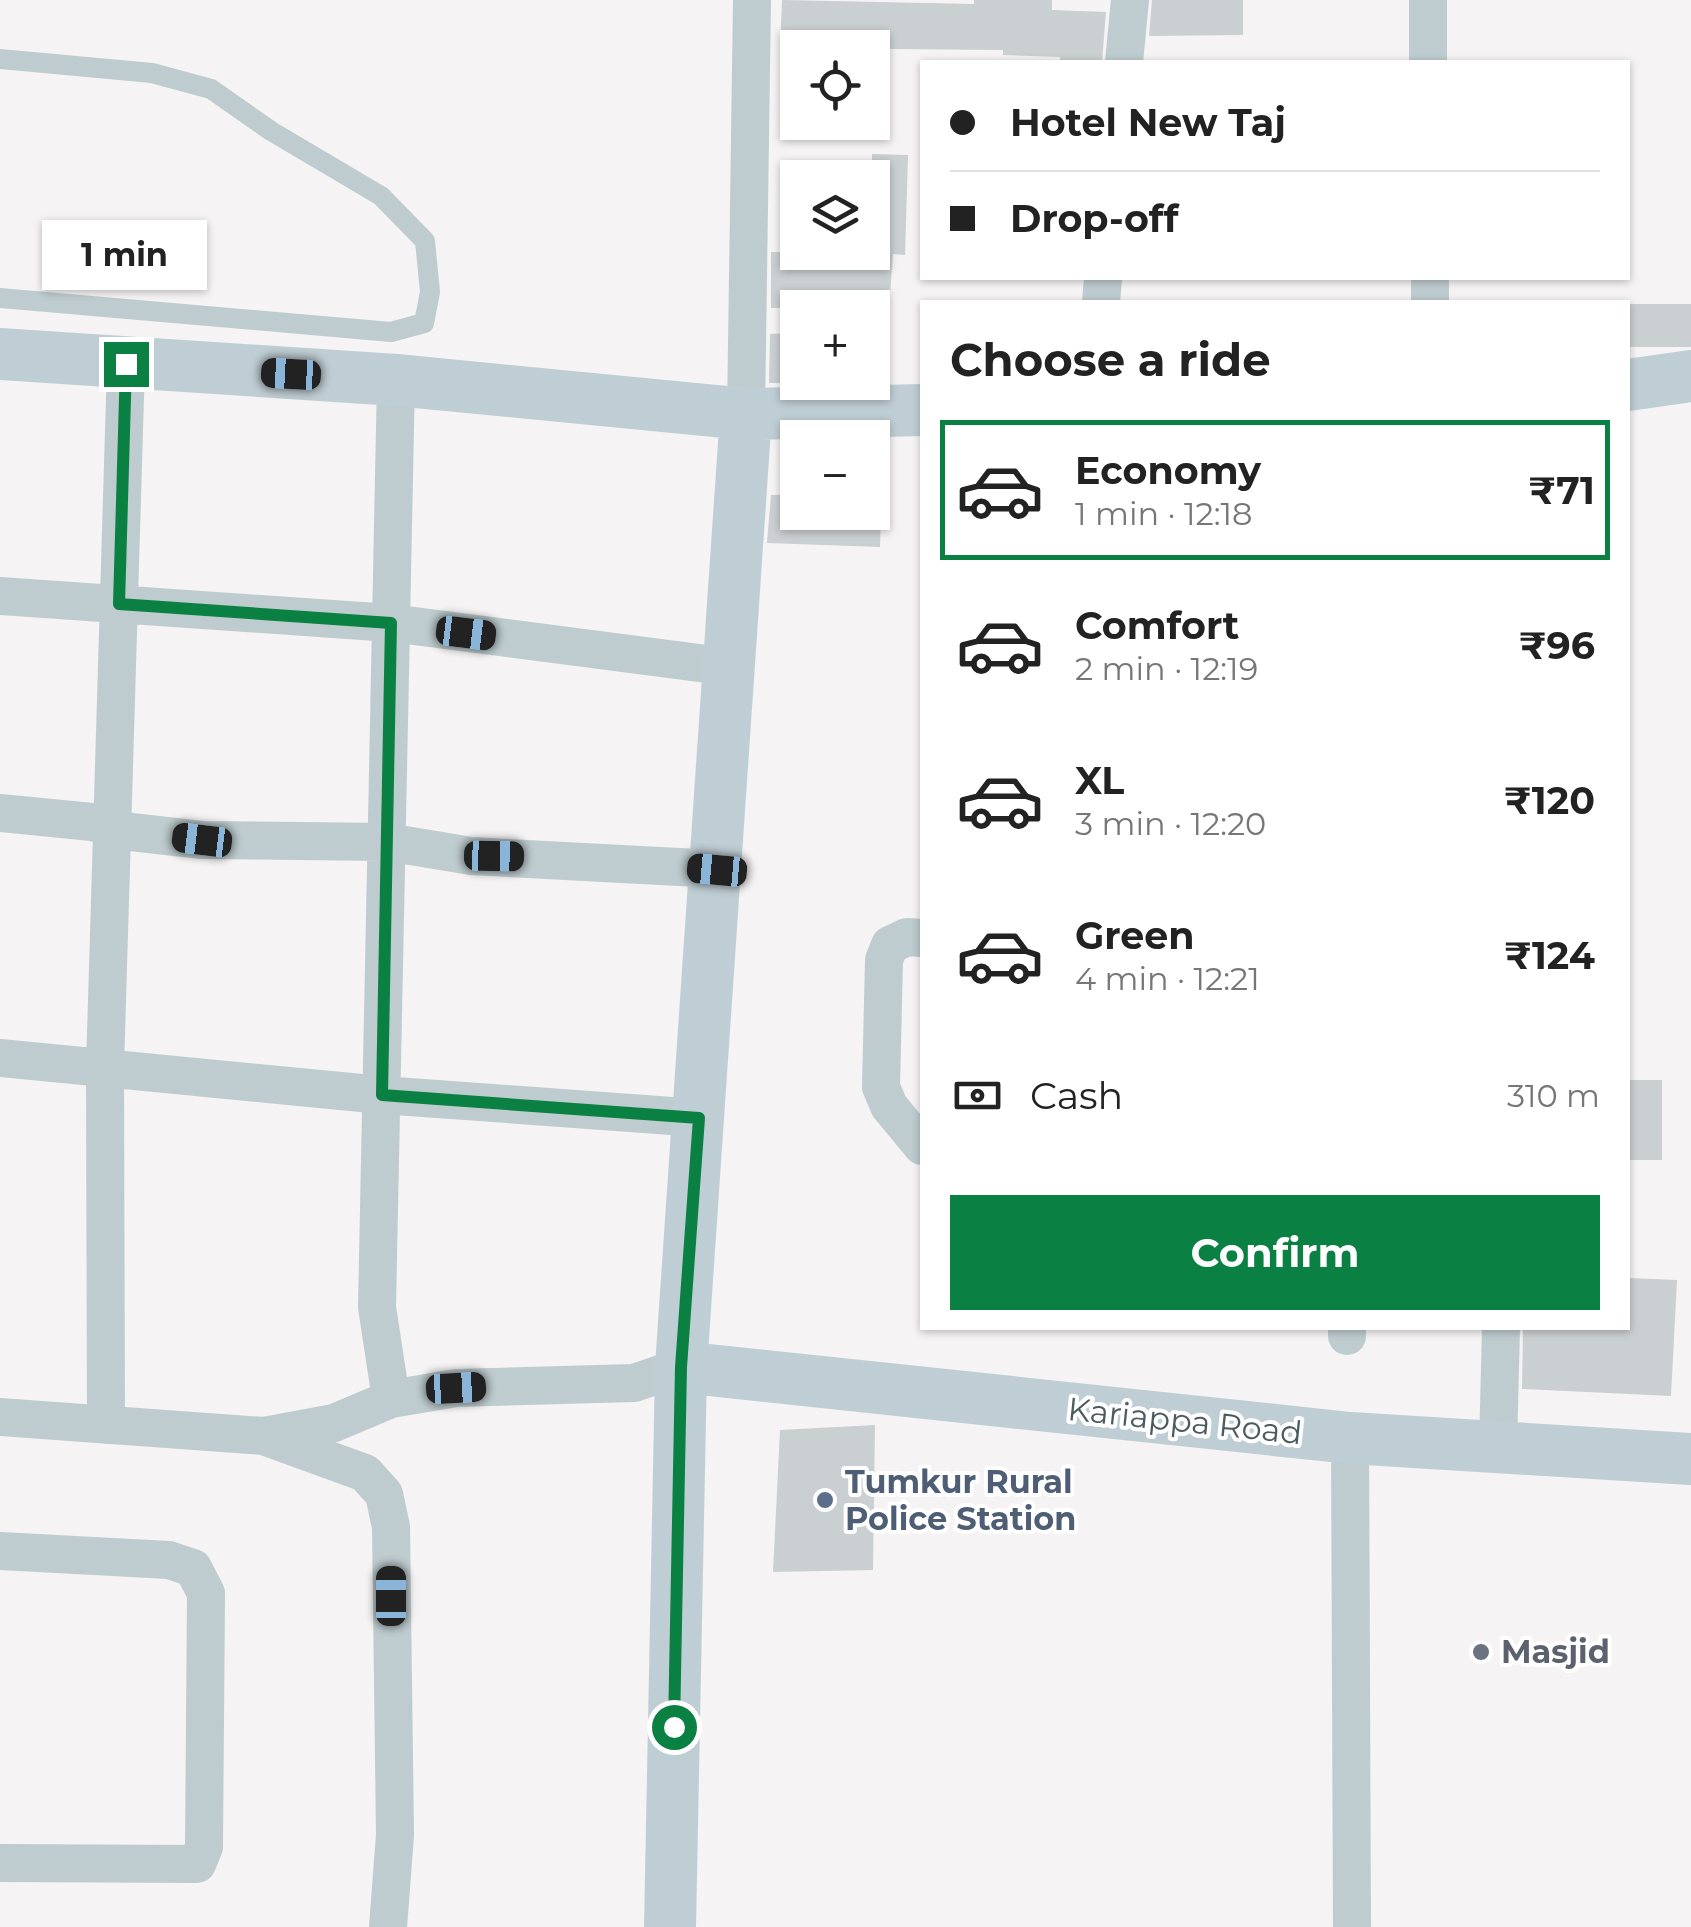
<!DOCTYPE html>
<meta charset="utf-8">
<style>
:root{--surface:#fff;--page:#f2f2f2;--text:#222;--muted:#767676;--line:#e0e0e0;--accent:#0b8043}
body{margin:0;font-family:Montserrat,sans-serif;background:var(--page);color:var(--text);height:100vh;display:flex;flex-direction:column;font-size:38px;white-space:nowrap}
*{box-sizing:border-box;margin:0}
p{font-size:32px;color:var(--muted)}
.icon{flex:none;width:55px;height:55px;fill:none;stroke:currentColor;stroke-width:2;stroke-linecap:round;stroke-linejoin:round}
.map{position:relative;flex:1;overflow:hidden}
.panel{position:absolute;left:920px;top:300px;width:710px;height:1030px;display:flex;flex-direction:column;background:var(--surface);border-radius:0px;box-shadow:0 2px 8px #0004}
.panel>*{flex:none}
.guide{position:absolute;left:920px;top:60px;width:710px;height:220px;border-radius:0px;box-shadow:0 2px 8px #0004;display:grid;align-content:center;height:220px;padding:0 30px;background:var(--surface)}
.buttons{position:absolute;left:780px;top:30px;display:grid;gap:20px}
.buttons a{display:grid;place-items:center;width:110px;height:110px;border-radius:0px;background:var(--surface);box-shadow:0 2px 8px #0004;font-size:50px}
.end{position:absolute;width:45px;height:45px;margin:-22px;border:12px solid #0b8043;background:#fff;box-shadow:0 0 0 5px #fff}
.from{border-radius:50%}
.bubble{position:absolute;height:70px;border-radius:0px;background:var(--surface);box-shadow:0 2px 8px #0004;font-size:32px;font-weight:700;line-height:70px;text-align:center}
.car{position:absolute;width:30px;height:60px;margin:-30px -15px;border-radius:12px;box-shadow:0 0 8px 2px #0007;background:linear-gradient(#222 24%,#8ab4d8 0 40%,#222 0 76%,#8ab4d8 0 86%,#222 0)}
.guide b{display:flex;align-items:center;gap:35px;height:95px;font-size:38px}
.guide b+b{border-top:2px solid var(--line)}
.guide i{width:25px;height:25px;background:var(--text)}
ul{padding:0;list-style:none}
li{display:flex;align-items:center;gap:30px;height:140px;margin:0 20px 15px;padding:0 10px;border:5px solid transparent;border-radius:0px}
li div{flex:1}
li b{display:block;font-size:38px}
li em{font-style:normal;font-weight:700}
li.active{border-color:var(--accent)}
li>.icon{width:90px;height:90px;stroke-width:1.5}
h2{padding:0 30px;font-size:45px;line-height:120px}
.pay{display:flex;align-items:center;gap:25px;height:110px;padding:0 30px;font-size:38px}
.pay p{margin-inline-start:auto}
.primary-button{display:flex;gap:20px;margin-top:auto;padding:20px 30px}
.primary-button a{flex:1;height:115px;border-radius:0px;background:var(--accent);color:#fff;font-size:40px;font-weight:700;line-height:115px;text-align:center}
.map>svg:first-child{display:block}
.building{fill:#cacfd2}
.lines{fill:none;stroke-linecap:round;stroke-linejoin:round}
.lane{stroke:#becccf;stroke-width:20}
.street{stroke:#becccf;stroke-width:38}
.secondary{stroke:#bfced4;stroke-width:52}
.route{stroke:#0b8043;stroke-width:12}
.service-dot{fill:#5c6f8a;stroke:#fff;stroke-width:4}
.worship-dot{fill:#6b7280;stroke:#fff;stroke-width:4}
.labels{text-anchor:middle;stroke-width:8;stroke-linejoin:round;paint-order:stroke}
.street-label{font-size:32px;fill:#4a5c60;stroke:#fff}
.service-label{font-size:32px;font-weight:bold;fill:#4e5e75;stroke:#fff;text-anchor:start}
.worship-label{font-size:32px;font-weight:bold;fill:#5b616d;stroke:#fff;text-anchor:start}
</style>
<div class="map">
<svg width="1691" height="1927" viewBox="0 0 1691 1927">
<rect width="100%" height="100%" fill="#f5f3f3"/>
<path class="building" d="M782 0 974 4V0H1052V10L1106 12 1102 62H1060V57L1003 55V50L780 48Z
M1152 0H1243V35L1149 36Z
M872 154 908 155 905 255 893 254 889 308H771V252H872Z
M1628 304H1691V347H1628Z
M798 333V383H769L770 334Z
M771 495H798V512H881L880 547 767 543Z
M1628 1080H1662V1160H1628Z
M1628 1278 1677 1280 1671 1396 1522 1389 1523 1328H1628Z
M875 1425 873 1570 773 1572 780 1430Z"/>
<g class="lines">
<path class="lane" d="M0 59 152 73 211 89 271 131 381 196 425 241 430 292 424 323 391 332 0 298"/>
<path class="street" d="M1428 0V62
M1124 62 1130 0
M1430 278V302
M1101 302 1103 278
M746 414 752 0
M0 596 391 623 730 667
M0 813 92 822 131 832 202 840 387 842 471 856 717 869
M922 938 907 937 890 945 884 960 881 1087 889 1106 922 1146
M0 1058 382 1095 699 1118
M1347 1328V1336
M391 1399 377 1307 396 380
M0 1417 264 1436 334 1423 391 1399 456 1388 634 1383 681 1367
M106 1425 105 1068 126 364
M266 1437 365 1473 384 1494 391 1527 395 1835 388 1927
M1350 1438 1352 1927
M1498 1447 1501 1328
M0 1551 169 1560 193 1568 206 1593 204 1847 197 1864 0 1863"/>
<path class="secondary" d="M0 354 396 380 746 414 922 410
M1628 385 1691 376
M681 1367 1350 1438 1691 1459
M670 1927 681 1367 746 414"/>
</g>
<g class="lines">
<path class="route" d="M126 364 119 604 391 623 382 1095 699 1118 681 1367 674 1727"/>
</g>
<circle class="service-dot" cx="825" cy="1500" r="10"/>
<circle class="worship-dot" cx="1481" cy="1652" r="10"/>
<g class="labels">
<g class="street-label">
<text transform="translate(1185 1421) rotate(6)" y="11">Kariappa Road</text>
</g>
<g class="service-label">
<text x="845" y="1493">Tumkur Rural<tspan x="845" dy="37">Police Station</tspan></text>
</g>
<g class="worship-label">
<text x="1501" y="1663">Masjid</text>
</g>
</g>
</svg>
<div class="buttons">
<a><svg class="icon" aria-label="locate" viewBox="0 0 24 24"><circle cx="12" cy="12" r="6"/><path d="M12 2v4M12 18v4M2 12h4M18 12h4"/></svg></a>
<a><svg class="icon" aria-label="layers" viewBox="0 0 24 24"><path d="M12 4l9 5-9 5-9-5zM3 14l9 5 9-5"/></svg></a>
<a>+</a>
<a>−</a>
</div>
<i class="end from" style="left:674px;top:1727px"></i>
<i class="end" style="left:126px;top:364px"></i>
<div class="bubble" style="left:42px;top:220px;width:165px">1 min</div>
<i class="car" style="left:291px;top:374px;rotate:273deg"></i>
<i class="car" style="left:466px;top:633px;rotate:97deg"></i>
<i class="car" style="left:202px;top:840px;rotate:277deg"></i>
<i class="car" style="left:494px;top:856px;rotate:91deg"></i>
<i class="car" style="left:717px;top:870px;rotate:275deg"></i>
<i class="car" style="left:456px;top:1388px;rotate:87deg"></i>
<i class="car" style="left:391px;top:1596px;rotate:0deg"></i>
<div class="guide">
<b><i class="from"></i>Hotel New Taj</b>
<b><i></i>Drop-off</b>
</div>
<section class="panel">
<h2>Choose a ride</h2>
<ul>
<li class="active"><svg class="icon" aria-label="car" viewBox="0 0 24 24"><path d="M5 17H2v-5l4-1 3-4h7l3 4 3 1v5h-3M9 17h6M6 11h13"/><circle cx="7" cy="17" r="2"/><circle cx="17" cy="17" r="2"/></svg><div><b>Economy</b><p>1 min · 12:18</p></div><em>₹71</em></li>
<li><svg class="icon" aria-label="car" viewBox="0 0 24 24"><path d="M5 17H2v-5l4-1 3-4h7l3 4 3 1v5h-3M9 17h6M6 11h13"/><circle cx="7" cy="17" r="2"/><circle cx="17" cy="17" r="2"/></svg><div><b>Comfort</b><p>2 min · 12:19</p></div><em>₹96</em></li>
<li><svg class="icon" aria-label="car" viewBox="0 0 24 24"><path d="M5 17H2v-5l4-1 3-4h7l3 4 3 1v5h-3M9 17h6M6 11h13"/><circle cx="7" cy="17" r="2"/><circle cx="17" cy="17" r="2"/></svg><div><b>XL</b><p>3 min · 12:20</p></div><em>₹120</em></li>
<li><svg class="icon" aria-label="car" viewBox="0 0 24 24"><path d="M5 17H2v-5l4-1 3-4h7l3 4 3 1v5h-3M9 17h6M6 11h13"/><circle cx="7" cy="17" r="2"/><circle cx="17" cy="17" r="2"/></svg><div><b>Green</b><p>4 min · 12:21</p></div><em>₹124</em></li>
</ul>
<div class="pay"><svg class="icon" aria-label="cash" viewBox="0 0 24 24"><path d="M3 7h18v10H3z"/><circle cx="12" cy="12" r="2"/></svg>Cash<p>310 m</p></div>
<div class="primary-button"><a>Confirm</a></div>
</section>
</div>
